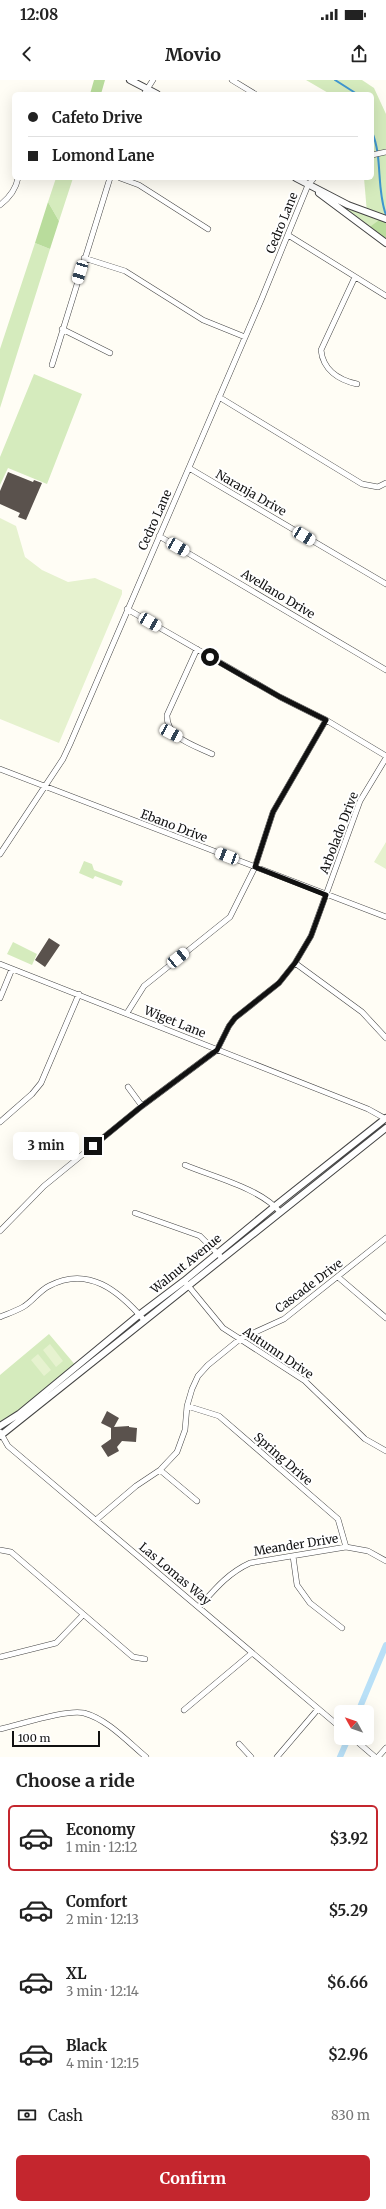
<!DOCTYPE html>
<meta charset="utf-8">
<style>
:root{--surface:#fff;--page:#f6f6f6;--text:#222;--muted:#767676;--line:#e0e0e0;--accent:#c4262e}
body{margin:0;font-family:Merriweather,serif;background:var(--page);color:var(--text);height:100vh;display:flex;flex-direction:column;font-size:15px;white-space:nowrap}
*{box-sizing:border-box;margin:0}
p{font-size:13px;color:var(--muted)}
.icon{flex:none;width:22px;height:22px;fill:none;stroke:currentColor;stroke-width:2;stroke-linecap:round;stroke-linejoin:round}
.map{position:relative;height:1677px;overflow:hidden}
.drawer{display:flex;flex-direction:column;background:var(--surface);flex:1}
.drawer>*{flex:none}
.guide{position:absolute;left:12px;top:12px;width:362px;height:88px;border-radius:6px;box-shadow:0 4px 16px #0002;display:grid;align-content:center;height:88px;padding:0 16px;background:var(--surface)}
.needle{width:26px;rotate:310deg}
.buttons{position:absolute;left:334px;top:1625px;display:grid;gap:8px}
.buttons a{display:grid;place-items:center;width:40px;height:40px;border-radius:6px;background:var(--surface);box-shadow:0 4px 16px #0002;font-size:20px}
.scale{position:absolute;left:12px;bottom:10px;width:88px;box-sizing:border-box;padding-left:4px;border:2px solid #111;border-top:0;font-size:11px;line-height:14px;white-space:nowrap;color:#111;-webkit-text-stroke:3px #fff;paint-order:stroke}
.end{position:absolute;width:18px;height:18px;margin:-9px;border:5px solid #111;background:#fff;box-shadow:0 0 0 2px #fff}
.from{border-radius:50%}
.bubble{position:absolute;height:28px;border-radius:6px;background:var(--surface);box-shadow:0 4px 16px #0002;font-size:13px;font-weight:700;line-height:28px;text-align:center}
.car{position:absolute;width:12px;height:24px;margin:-12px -6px;border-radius:5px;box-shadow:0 0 3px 1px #0007;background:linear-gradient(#fff 24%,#345 0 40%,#fff 0 76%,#345 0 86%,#fff 0)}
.guide b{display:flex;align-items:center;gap:14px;height:38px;font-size:15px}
.guide b+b{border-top:1px solid var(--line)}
.guide i{width:10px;height:10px;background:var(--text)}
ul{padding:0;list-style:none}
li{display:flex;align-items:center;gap:12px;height:66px;margin:0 8px 6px;padding:0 8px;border:2px solid transparent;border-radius:6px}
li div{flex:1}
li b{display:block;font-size:15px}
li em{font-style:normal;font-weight:700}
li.selected{border-color:var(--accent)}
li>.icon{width:36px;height:36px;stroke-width:1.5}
h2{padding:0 16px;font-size:18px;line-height:48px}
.pay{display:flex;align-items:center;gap:10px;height:44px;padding:0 16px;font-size:15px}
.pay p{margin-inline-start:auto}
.button{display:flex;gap:8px;margin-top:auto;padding:8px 16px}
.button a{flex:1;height:46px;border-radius:6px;background:var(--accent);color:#fff;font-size:16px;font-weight:700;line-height:46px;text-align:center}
.status{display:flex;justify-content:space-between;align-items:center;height:28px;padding:0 20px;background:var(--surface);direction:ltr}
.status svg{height:11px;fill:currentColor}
header{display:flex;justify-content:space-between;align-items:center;height:52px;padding:0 16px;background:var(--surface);font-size:18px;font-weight:700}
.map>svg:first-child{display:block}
.green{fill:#d5ebbd}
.forest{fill:#b9dc9c}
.pitch{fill:#e6f2cf}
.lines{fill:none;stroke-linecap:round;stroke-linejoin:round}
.stream{stroke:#3f96cf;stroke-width:2}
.canal{stroke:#b9e0f7;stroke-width:6}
.building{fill:#5a524d}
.minor-casing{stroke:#444;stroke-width:6}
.tertiary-casing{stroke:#444;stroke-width:8}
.minor{stroke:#fff;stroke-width:5}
.tertiary{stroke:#fff;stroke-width:6}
.route{stroke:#111;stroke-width:5}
.labels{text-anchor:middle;stroke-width:4;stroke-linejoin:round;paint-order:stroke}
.street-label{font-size:12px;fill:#111;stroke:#fff}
</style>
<div class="status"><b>12:08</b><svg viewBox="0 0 49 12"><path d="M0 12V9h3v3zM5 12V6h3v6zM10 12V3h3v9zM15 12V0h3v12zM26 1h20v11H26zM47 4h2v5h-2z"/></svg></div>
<header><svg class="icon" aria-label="back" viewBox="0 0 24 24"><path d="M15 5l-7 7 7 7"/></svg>Movio<svg class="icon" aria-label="share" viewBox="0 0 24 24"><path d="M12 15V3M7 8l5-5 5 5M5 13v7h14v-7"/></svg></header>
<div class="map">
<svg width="386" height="1677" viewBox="0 0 386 1677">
<rect width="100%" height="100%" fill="#fffdf5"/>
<path class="green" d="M306 0H362L374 8 386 34V139L367 149 308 105 367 133 364 98H372V14H330Z
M56 98H73L59 141 48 122Z
M35 163 50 169 0 328V269Z
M34 294 82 314 47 404 8 388 0 405V377Z
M84 781 92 784 94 790 123 801 121 806 95 796 93 799 79 793Z
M13 862 37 874 32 885 7 874Z
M49 1254 77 1287 0 1346V1295Z"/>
<path class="forest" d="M94 0H105L101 14H90Z
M48 122 59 141 50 169 35 163Z
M382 138 386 139V163L367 149Z"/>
<path class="pitch" d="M0 438 16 446 25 477 42 490 68 502 95 498 122 510V514L59 663 0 639Z
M386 762V789L374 782Z
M50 1264 63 1281 56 1287 43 1270Z
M38 1274 51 1290 44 1296 31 1280Z"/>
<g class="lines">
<path class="stream" d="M335 0 357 14
M372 52C383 78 376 108 386 135"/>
<path class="canal" d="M358 1632 386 1565
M340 1677 347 1661"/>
</g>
<path class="building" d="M8 392 33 402 34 400 42 403 26 440 18 437 20 433 0 424V411Z
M49 858 60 865 45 887 35 880Z
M107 1331 119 1338 114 1347 129 1346V1347L137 1348 136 1362 122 1361 117 1367 119 1371 108 1377 101 1366 111 1359V1348L101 1343Z"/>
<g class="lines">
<g class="minor-casing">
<path id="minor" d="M232 0 255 14
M144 14 153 0
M372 75 386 72
M120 98 139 105 208 149
M0 125C9 118 16 109 18 98
M288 155 386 216
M84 178 125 191 203 240 245 257
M355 197 321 270C323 290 339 300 357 304
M62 249 110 273
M52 285 110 98
M219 317 362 404 378 407 386 403
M189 388 386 504
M159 456 386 590
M127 529 280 617 326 640 386 676
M197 569 167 635C166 658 194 665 212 674
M0 689 386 837
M0 774 63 679 70 664 262 218 308 105 314 98
M295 883 362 932 386 958
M0 884 368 1029 386 1039
M0 918 12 889
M127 933 144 906 230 837 255 787 273 732 326 640
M128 1007 142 1026
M0 1042 32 1014 41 1003 79 914
M185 1085C213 1097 260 1108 280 1132
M135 1133 200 1156 220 1176
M0 1151 44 1106 142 1026 217 970 229 946 235 938 279 903 295 883 311 856 360 721 386 678
M338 1197 386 1238
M186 1203 223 1248 305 1301 365 1359 386 1371
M0 1237C7 1234 16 1231 23 1227 32 1222 39 1211 49 1206 88 1185 119 1211 144 1240
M187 1326 219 1336 338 1439 346 1467
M0 1352 8 1366 341 1648
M160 1390 197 1421
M96 1440 136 1406 160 1390 177 1372 185 1350 187 1326 192 1309 198 1296 208 1285 240 1259 284 1239 386 1158
M0 1470 11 1472 133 1577 145 1579
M293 1476 297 1505 310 1523 342 1548
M199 1527C215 1509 228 1493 250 1483L346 1467 368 1471 386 1481
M0 1577 56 1563 83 1535
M184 1630 252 1573
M0 1649C19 1645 66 1629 84 1633 107 1639 128 1662 146 1677
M353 1658 375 1677
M239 1664 251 1677
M277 1677 318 1629
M378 1677 386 1668"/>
</g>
<g class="tertiary-casing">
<path id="tertiary" d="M130 0 157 14
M296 98 348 125 386 139
M319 113 386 163
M0 1346 19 1334 139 1235 184 1201 275 1126 386 1038
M0 1356 386 1048"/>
</g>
<use href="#minor" class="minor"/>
<use href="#tertiary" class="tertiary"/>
</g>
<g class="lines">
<path class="route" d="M93 1066 142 1026 217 970 229 946 235 938 279 903 295 883 311 856 326 815 255 787 273 732 326 640 280 617 210 577"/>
</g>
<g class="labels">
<g class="street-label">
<text transform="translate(282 143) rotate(-68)" y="4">Cedro Lane</text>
<text transform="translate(251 413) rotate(30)" y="4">Naranja Drive</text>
<text transform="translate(155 440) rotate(-66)" y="4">Cedro Lane</text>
<text transform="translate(278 514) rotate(31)" y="4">Avellano Drive</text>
<text transform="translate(174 746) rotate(21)" y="4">Ebano Drive</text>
<text transform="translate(339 753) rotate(-69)" y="4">Arbolado Drive</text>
<text transform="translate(175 942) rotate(22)" y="4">Wiget Lane</text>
<text transform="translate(186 1184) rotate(-39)" y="4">Walnut Avenue</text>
<text transform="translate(309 1206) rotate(-37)" y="4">Cascade Drive</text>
<text transform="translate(278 1273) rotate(34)" y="4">Autumn Drive</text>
<text transform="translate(283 1379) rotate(41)" y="4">Spring Drive</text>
<text transform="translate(296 1465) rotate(-9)" y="4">Meander Drive</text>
<text transform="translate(175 1494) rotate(40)" y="4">Las Lomas Way</text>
</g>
</g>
</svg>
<div class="buttons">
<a><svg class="needle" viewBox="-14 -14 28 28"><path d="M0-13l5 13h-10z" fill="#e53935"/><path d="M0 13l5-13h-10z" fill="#767676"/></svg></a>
</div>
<div class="scale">100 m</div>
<i class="end from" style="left:210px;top:577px"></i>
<i class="end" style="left:93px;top:1066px"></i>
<div class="bubble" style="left:13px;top:1052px;width:66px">3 min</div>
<i class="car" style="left:80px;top:192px;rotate:197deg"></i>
<i class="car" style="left:304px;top:456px;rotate:121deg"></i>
<i class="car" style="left:178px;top:467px;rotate:120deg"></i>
<i class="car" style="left:150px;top:542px;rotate:120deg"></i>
<i class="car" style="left:171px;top:653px;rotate:118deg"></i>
<i class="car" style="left:227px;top:776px;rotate:291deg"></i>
<i class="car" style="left:178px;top:878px;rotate:51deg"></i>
<div class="guide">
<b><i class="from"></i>Cafeto Drive</b>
<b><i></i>Lomond Lane</b>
</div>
</div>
<section class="drawer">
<h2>Choose a ride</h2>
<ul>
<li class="selected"><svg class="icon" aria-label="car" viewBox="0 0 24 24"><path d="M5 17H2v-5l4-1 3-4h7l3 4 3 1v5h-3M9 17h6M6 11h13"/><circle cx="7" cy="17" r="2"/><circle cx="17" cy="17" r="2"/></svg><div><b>Economy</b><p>1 min · 12:12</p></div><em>$3.92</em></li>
<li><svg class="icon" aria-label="car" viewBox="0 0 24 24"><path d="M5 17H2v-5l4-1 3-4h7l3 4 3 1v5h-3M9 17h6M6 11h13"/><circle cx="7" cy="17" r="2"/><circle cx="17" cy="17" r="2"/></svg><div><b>Comfort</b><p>2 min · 12:13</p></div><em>$5.29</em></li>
<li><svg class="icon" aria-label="car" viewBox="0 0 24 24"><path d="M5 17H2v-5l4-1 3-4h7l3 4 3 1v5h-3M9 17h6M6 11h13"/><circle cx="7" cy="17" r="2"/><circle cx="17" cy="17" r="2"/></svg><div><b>XL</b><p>3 min · 12:14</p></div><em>$6.66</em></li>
<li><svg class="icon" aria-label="car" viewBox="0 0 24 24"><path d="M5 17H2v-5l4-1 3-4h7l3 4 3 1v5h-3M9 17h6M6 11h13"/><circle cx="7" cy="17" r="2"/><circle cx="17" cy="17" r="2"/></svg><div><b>Black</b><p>4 min · 12:15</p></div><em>$2.96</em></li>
</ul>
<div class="pay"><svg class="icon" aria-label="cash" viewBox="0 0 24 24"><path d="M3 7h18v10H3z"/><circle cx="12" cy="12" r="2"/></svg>Cash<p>830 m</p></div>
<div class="button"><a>Confirm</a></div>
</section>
